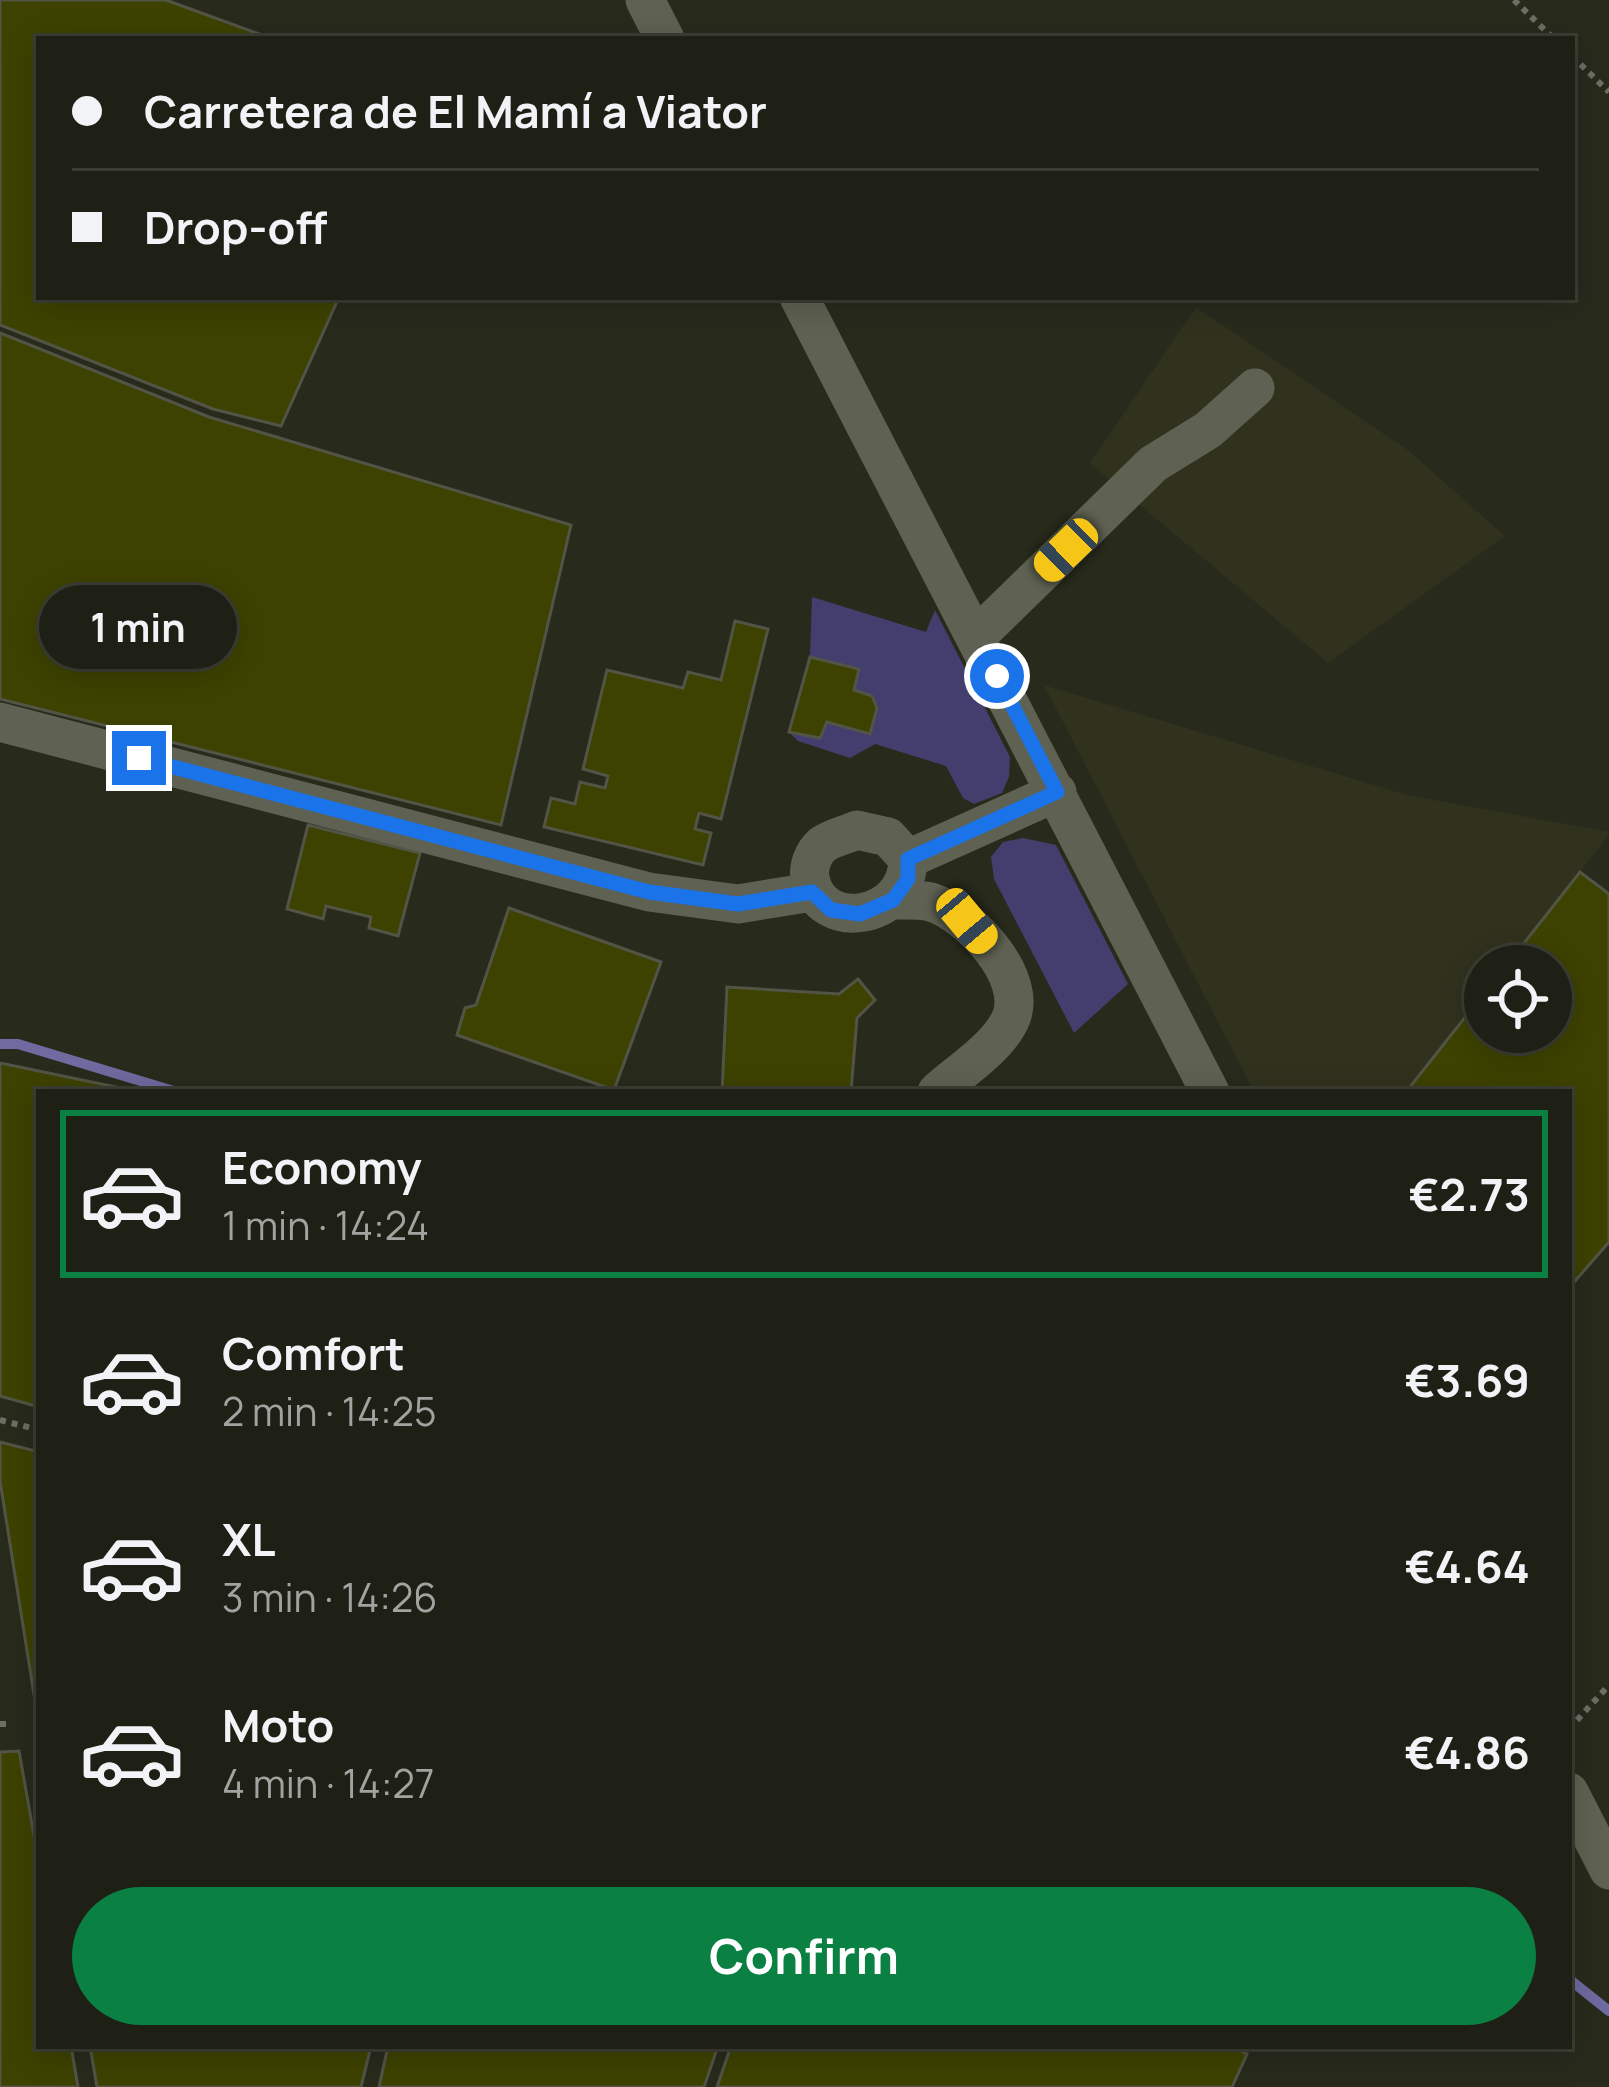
<!DOCTYPE html>
<meta charset="utf-8">
<style>
:root{--surface:#1e2015;--page:#2b2d22;--text:#f1f3f6;--muted:#a1a3a0;--line:#3c3e34;--accent:#0b8043}
body{margin:0;font-family:Manrope,sans-serif;background:var(--page);color:var(--text);height:100vh;display:flex;flex-direction:column;font-size:45px;white-space:nowrap}
*{box-sizing:border-box;margin:0}
p{font-size:39px;color:var(--muted)}
.icon{flex:none;width:66px;height:66px;fill:none;stroke:currentColor;stroke-width:2;stroke-linecap:round;stroke-linejoin:round}
.map{position:relative;flex:1;overflow:hidden}
.side{position:absolute;left:36px;top:1089px;width:1536px;height:960px;display:flex;flex-direction:column;background:var(--surface);border-radius:0px;box-shadow:0 6px 30px #0003,0 0 0 3px var(--line)}
.side>*{flex:none}
.guide{position:absolute;left:36px;top:36px;width:1539px;height:264px;border-radius:0px;box-shadow:0 6px 30px #0003,0 0 0 3px var(--line);display:grid;align-content:center;height:264px;padding:0 36px;background:var(--surface)}
.controls{position:absolute;left:1464px;top:945px;display:grid;gap:24px}
.controls a{display:grid;place-items:center;width:108px;height:108px;border-radius:50%;background:var(--surface);box-shadow:0 6px 30px #0003,0 0 0 3px var(--line);font-size:60px}
.end{position:absolute;width:54px;height:54px;margin:-27px;border:15px solid #1a73e8;background:#fff;box-shadow:0 0 0 6px #fff}
.from{border-radius:50%}
.bubble{position:absolute;height:84px;border-radius:42px;background:var(--surface);box-shadow:0 6px 30px #0003,0 0 0 3px var(--line);font-size:39px;font-weight:700;line-height:84px;text-align:center}
.car{position:absolute;width:36px;height:72px;margin:-36px -18px;border-radius:15px;box-shadow:0 0 9px 3px #0007;background:linear-gradient(#f5c518 24%,#345 0 40%,#f5c518 0 76%,#345 0 86%,#f5c518 0)}
.guide b{display:flex;align-items:center;gap:42px;height:114px;font-size:45px}
.guide b+b{border-top:3px solid var(--line)}
.guide i{width:30px;height:30px;background:var(--text)}
ul{padding:21px 0 0;list-style:none}
li{display:flex;align-items:center;gap:36px;height:168px;margin:0 24px 18px;padding:0 12px;border:6px solid transparent;border-radius:0px}
li div{flex:1}
li b{display:block;font-size:45px}
li em{font-style:normal;font-weight:700}
li.selected{border-color:var(--accent)}
li>.icon{width:108px;height:108px;stroke-width:1.5}
.primary-button{display:flex;gap:24px;margin-top:auto;padding:24px 36px}
.primary-button a{flex:1;height:138px;border-radius:72px;background:var(--accent);color:#fff;font-size:48px;font-weight:700;line-height:138px;text-align:center}
.map>svg:first-child{display:block}
.built{fill:#30321e}
.green{fill:#443e6e}
.lines{fill:none;stroke-linecap:round;stroke-linejoin:round}
.stream{stroke:#6f6a9f;stroke-width:10}
.building{fill:#3d4200;stroke:#525445;stroke-width:3}
.path{stroke:#6d6f63;stroke-width:6;stroke-dasharray:6 6;stroke-linecap:butt}
.minor{stroke:#5f6252;stroke-width:39}
.route{stroke:#1a73e8;stroke-width:15}
</style>
<div class="map">
<svg width="1609" height="2087" viewBox="0 0 1609 2087">
<rect width="100%" height="100%" fill="#282a1c"/>
<path class="built" d="M1196 307 1409 451 1505 536 1328 663 1090 463Z
M1044 685 1407 795 1609 832V835L1506 966H1485V992L1406 1092H1254Z"/>
<path class="green" d="M812 597 926 632 935 610 1010 757 1009 777 1002 793 974 804 963 798 946 766 875 744 850 758 798 741 789 732 810 657Z
M1023 838 1056 845 1128 984 1074 1033 994 879 991 857 1003 842Z"/>
<g class="lines">
<path class="stream" d="M0 1044H18L177 1092
M1569 1979 1609 2011"/>
</g>
<path class="building" d="M0 0H166L273 39H39V297H339L281 426 213 409 0 325Z
M0 333 209 417 571 525 501 825 0 699Z
M735 621 768 629 721 819 699 813 695 829 711 833 703 865 544 827 551 798 575 804 580 782 605 788 608 776 583 769 607 670 683 688 688 672 721 680Z
M810 657 859 669 854 690 872 696 877 708 870 734 827 722 820 738 789 732Z
M308 825 420 853 398 936 369 928 371 917 326 906 323 919 287 909Z
M1580 872 1609 894V1242L1569 1288V1092H1406L1485 992V1032H1551V966H1506Z
M509 908 661 962 614 1090 457 1035 465 1008 476 1005Z
M858 979 875 1000 857 1018 851 1092H722L727 987 839 994Z
M0 1063 140 1092H39V1407L0 1396Z
M0 1442 39 1452V1726L0 1481Z
M19 1751 39 1864V2046H71L78 2087H0V1752Z
M90 2046H371L361 2087H97Z
M388 2046H718L704 2087H379Z
M731 2046H1233L1247 2054 1232 2087H717Z"/>
<g class="lines">
<path class="path" d="M1514 0 1554 39
M1572 56 1609 92
M0 1420 39 1430
M0 1724H12
M1569 1729 1609 1685"/>
<path class="minor" d="M645 0 665 39
M799 297 1210 1092
M976 637 1153 464 1208 430 1255 388
M0 722 649 892 738 904 812 892
M857 830 888 837 908 859C908 921 819 933 810 878 808 867 813 853 822 845 831 838 846 835 857 830Z
M908 859 1057 792
M893 900C905 900 920 899 931 902 969 914 1028 976 1011 1018 999 1047 960 1071 937 1092
M1569 1792 1609 1870"/>
</g>
<g class="lines">
<path class="route" d="M139 758 649 892 738 904 812 892 831 910 860 914 893 900 908 879V859L1057 792 997 676"/>
</g>
</svg>
<div class="controls">
<a><svg class="icon" aria-label="locate" viewBox="0 0 24 24"><circle cx="12" cy="12" r="6"/><path d="M12 2v4M12 18v4M2 12h4M18 12h4"/></svg></a>
</div>
<i class="end from" style="left:997px;top:676px"></i>
<i class="end" style="left:139px;top:758px"></i>
<div class="bubble" style="left:39px;top:585px;width:198px">1 min</div>
<i class="car" style="left:1066px;top:550px;rotate:226deg"></i>
<i class="car" style="left:967px;top:921px;rotate:140deg"></i>
<div class="guide">
<b><i class="from"></i>Carretera de El Mamí a Viator</b>
<b><i></i>Drop-off</b>
</div>
<section class="side">
<ul>
<li class="selected"><svg class="icon" aria-label="car" viewBox="0 0 24 24"><path d="M5 17H2v-5l4-1 3-4h7l3 4 3 1v5h-3M9 17h6M6 11h13"/><circle cx="7" cy="17" r="2"/><circle cx="17" cy="17" r="2"/></svg><div><b>Economy</b><p>1 min · 14:24</p></div><em>€2.73</em></li>
<li><svg class="icon" aria-label="car" viewBox="0 0 24 24"><path d="M5 17H2v-5l4-1 3-4h7l3 4 3 1v5h-3M9 17h6M6 11h13"/><circle cx="7" cy="17" r="2"/><circle cx="17" cy="17" r="2"/></svg><div><b>Comfort</b><p>2 min · 14:25</p></div><em>€3.69</em></li>
<li><svg class="icon" aria-label="car" viewBox="0 0 24 24"><path d="M5 17H2v-5l4-1 3-4h7l3 4 3 1v5h-3M9 17h6M6 11h13"/><circle cx="7" cy="17" r="2"/><circle cx="17" cy="17" r="2"/></svg><div><b>XL</b><p>3 min · 14:26</p></div><em>€4.64</em></li>
<li><svg class="icon" aria-label="car" viewBox="0 0 24 24"><path d="M5 17H2v-5l4-1 3-4h7l3 4 3 1v5h-3M9 17h6M6 11h13"/><circle cx="7" cy="17" r="2"/><circle cx="17" cy="17" r="2"/></svg><div><b>Moto</b><p>4 min · 14:27</p></div><em>€4.86</em></li>
</ul>
<div class="primary-button"><a>Confirm</a></div>
</section>
</div>
